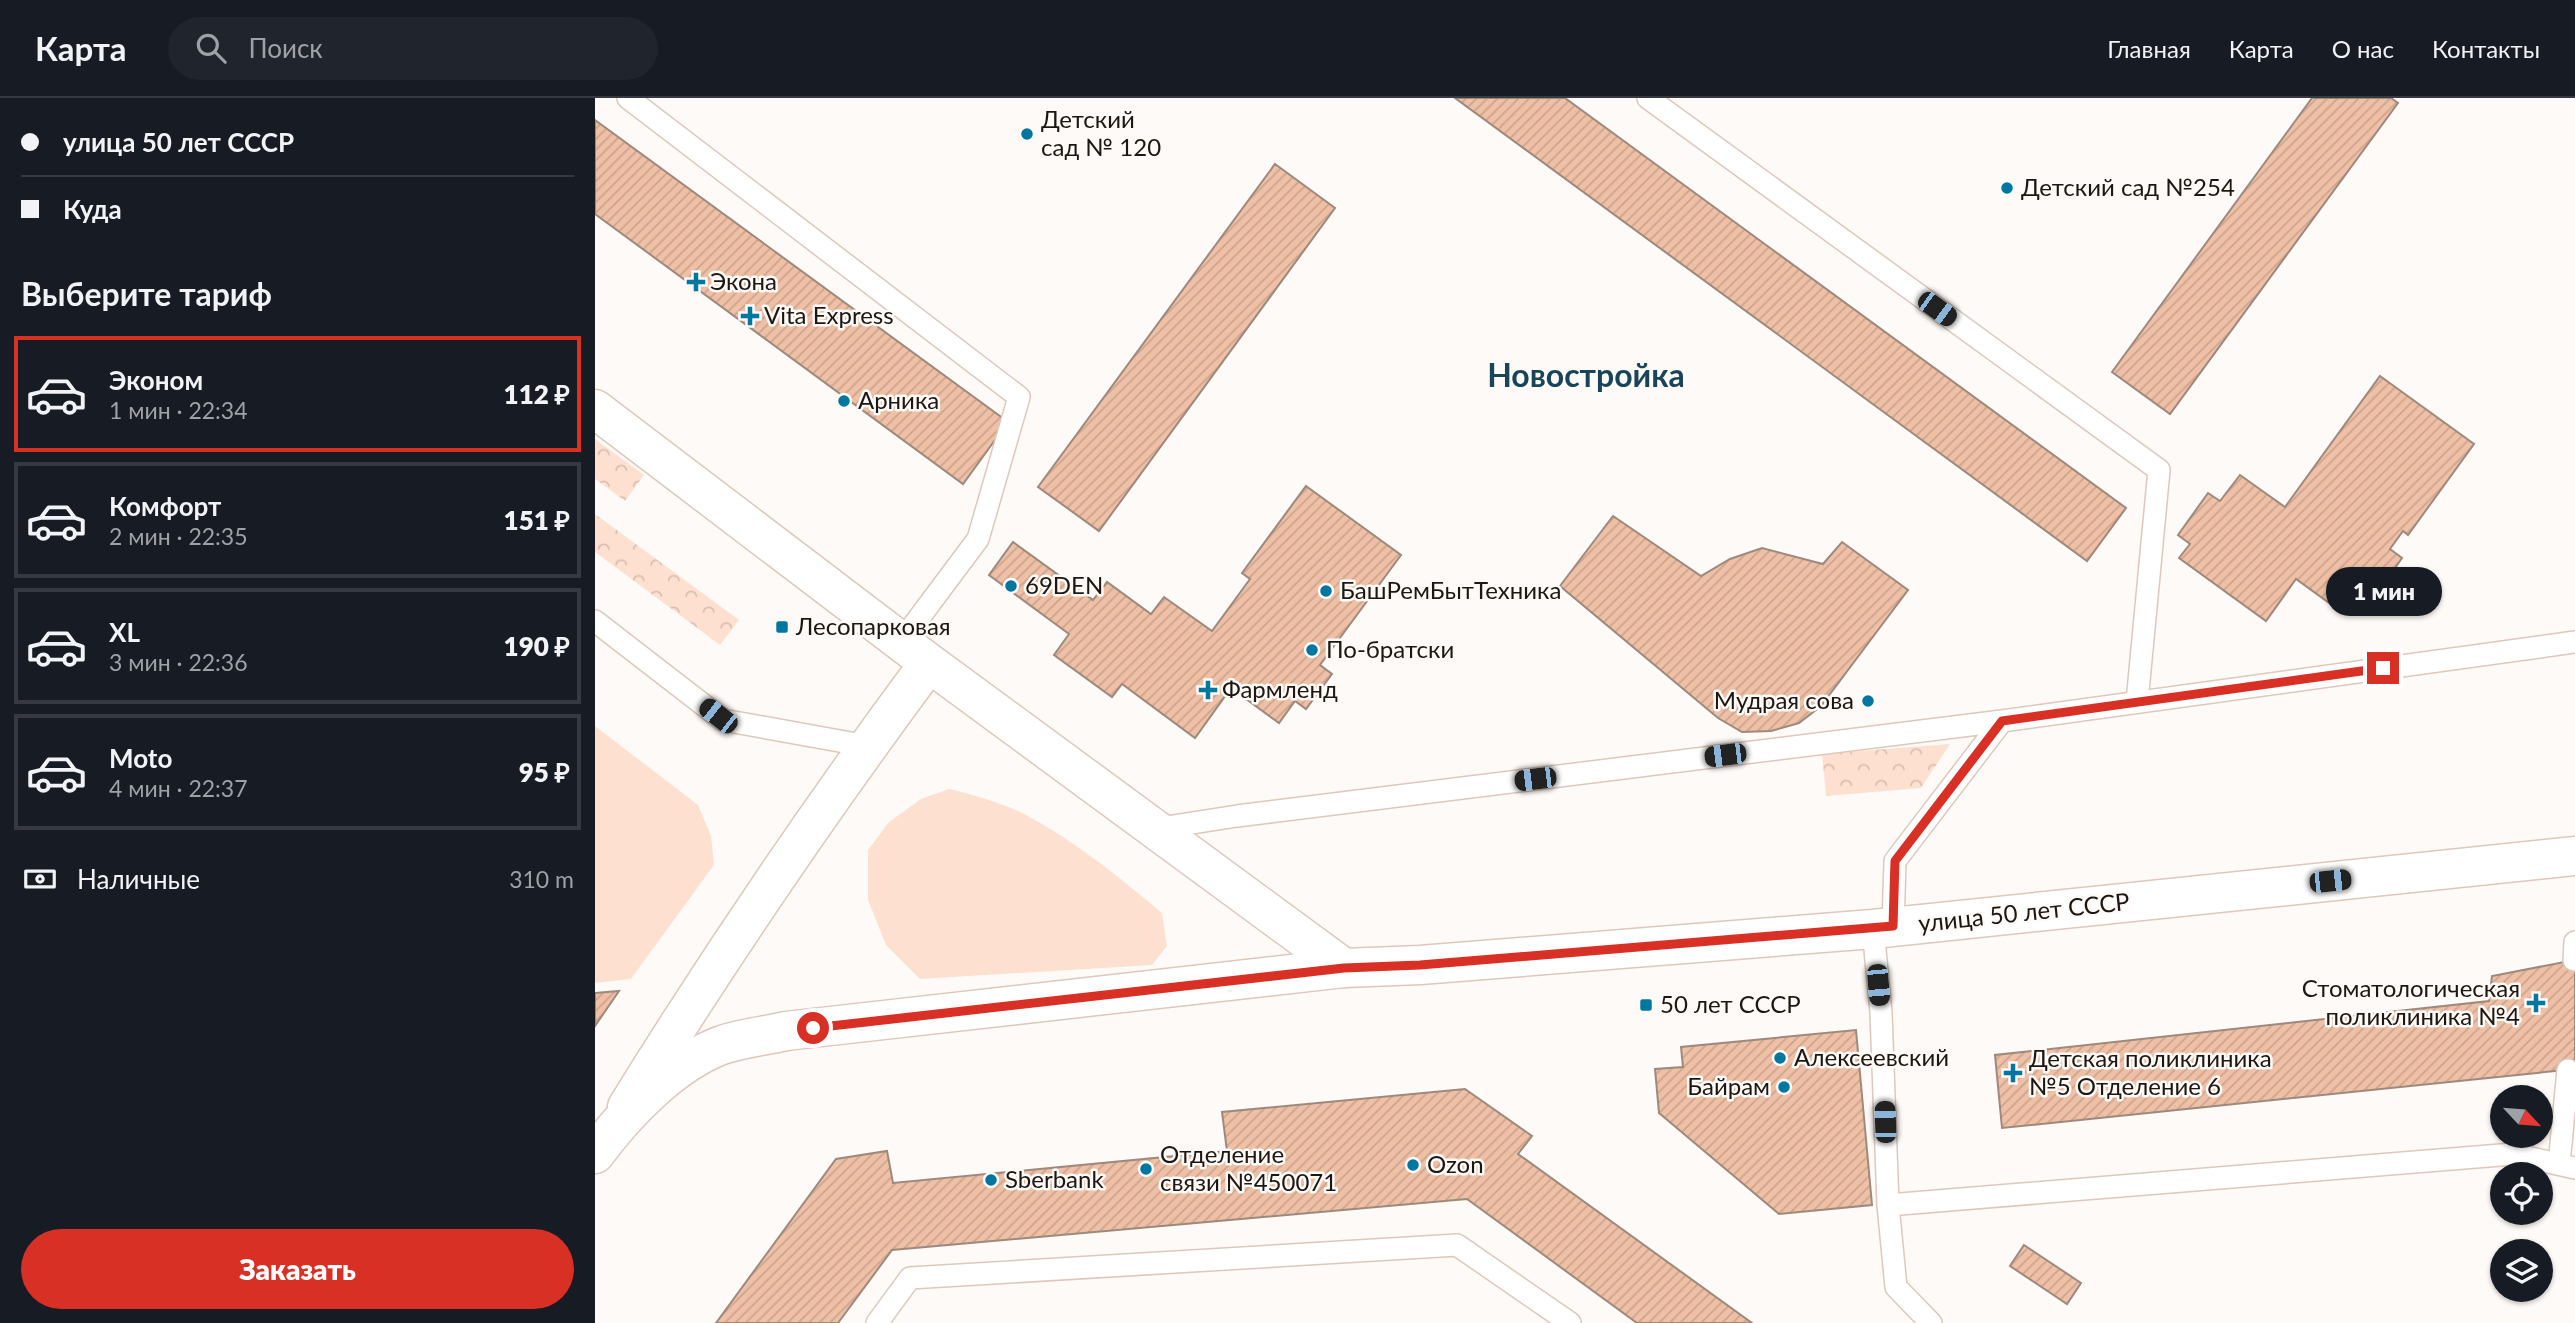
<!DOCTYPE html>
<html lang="ru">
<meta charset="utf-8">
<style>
:root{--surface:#171b24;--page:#20242c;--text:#f1f3f6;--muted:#9ea1a6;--line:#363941;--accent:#d93025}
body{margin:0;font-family:Lato,sans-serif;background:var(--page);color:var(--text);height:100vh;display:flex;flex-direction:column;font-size:26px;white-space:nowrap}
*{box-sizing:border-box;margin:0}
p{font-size:23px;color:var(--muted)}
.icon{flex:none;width:38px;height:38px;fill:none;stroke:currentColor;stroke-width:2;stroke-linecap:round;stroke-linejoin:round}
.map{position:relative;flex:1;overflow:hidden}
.side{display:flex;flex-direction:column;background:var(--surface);width:595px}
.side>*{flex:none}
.banner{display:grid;align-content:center;height:154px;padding:0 21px;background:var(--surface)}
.needle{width:46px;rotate:116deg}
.buttons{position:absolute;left:1895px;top:987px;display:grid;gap:14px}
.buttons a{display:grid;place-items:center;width:63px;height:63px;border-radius:50%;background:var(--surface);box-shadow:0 2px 5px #0004;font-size:35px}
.end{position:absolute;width:32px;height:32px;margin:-16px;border:9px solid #d93025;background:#fff;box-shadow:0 0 0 4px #fff}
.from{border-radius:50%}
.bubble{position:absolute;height:49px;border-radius:24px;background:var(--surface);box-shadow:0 2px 5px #0004;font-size:23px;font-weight:800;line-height:49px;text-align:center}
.car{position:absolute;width:21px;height:42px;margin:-21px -10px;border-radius:9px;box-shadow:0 0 5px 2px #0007;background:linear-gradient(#222 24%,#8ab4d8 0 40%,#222 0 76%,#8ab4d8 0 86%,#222 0)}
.banner b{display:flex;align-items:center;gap:24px;height:66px;font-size:26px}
.banner b+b{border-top:2px solid var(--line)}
.banner i{width:18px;height:18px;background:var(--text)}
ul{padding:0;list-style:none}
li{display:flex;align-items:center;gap:21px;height:116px;margin:0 14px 10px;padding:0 7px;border:4px solid var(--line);border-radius:0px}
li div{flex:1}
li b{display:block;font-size:26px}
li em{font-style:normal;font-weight:800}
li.on{border-color:var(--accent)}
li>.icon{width:63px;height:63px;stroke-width:1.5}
h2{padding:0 21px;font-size:32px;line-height:84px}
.pay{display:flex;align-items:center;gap:18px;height:77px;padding:0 21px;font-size:26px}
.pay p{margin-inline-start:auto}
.action{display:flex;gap:14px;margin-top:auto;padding:14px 21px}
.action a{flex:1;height:80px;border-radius:42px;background:var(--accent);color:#fff;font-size:28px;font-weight:800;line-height:80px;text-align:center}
header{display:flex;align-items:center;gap:42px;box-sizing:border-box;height:98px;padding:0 35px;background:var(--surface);border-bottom:2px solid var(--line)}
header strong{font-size:33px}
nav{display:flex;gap:38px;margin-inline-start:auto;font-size:24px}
.search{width:490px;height:63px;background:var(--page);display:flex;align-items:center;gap:18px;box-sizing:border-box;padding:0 24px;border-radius:38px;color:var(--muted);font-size:26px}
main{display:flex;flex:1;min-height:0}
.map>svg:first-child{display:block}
.green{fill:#fee0d0}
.forest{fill:url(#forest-crowns)}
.building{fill:url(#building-hatch);stroke:#9e897e;stroke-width:2}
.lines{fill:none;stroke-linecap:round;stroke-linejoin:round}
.service-casing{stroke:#dec8bb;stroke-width:24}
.tertiary-casing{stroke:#dec8bb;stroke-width:41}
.secondary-casing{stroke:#dec8bb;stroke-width:41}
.service{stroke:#fff;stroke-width:21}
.tertiary{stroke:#fff;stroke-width:38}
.secondary{stroke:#fff;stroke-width:38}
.route{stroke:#d93025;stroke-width:9}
.poi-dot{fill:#0077a0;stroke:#fefaf7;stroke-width:2.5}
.labels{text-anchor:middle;stroke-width:5;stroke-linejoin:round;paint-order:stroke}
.poi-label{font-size:24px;fill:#1d1611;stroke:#fefaf7;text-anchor:start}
.street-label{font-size:24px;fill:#1d1611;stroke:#fefaf7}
.district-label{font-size:32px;font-weight:bold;fill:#18455a;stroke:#fefaf7}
</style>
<header>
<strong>Карта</strong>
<div class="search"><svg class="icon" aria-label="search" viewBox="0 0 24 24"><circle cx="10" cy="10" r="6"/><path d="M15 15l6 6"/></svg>Поиск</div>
<nav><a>Главная</a><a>Карта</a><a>О нас</a><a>Контакты</a></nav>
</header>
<main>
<section class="side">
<div class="banner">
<b><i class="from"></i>улица 50 лет СССР</b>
<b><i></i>Куда</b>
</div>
<h2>Выберите тариф</h2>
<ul>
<li class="on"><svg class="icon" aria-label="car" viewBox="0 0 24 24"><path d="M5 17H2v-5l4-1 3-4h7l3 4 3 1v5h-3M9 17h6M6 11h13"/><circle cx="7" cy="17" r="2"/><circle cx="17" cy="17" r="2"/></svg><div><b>Эконом</b><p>1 мин · 22:34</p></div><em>112 ₽</em></li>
<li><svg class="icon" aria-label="car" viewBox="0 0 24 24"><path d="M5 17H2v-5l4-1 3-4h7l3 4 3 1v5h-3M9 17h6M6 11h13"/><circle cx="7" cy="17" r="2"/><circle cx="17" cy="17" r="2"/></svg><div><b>Комфорт</b><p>2 мин · 22:35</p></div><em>151 ₽</em></li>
<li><svg class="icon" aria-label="car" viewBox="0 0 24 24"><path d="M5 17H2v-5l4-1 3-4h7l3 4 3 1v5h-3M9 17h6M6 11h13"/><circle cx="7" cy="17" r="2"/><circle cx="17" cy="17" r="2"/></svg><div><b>XL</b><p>3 мин · 22:36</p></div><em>190 ₽</em></li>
<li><svg class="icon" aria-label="car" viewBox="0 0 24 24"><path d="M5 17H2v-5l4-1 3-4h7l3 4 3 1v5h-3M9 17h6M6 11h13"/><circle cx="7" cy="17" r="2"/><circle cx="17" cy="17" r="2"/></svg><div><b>Moto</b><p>4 мин · 22:37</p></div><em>95 ₽</em></li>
</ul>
<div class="pay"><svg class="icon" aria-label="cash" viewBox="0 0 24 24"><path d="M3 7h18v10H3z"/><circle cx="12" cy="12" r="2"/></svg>Наличные<p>310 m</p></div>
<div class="action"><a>Заказать</a></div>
</section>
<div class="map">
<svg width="1980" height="1225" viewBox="0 0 1980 1225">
<defs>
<pattern id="forest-crowns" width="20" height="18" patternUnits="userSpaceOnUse" patternTransform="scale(1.75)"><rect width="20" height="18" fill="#fee0d0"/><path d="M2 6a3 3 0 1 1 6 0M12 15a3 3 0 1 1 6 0" fill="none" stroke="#d9bfb2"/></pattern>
<pattern id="building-hatch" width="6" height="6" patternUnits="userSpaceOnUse" patternTransform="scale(1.75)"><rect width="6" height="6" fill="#efc0a5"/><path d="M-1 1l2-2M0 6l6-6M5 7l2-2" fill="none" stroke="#cca48d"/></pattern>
</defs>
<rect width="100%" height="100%" fill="#fefaf7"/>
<path class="green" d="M0 628 103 707 116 738 119 767 36 881 0 885Z
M354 691C379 697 408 705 431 717 480 743 524 779 567 815L572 848 557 867 325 881 291 847 273 802V752L294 724 326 701Z"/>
<path class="forest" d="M0 341 49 377 30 403 0 381Z
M0 416 144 522 125 547 0 454Z
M1355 646 1326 690 1231 698 1227 656Z"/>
<path class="building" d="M860 0H970L1531 410 1492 463Z
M1717 0H1796L1803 5 1575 316 1517 274Z
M0 22 413 324 368 386 0 116Z
M680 66 740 110 504 433 443 389Z
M1785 278 1879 346 1813 437 1808 433 1795 451 1807 460 1784 493 1771 483 1748 515 1701 481 1671 523 1584 460 1595 446 1583 437 1613 395 1625 403 1645 377 1690 409Z
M711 388 806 457 725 567 737 576 711 611 700 603 684 625 636 590 600 640 527 586 517 599 459 557 474 536 394 477 418 444 498 502 512 484 556 516 569 499 617 533 655 481 647 475Z
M1018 418 1106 478 1135 461 1167 450 1228 466 1247 444 1313 492 1226 608 1204 625 1176 633 1147 634 1123 620 965 488Z
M1980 862V971L1407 1030 1400 957 1894 903 1897 878Z
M24 893 0 928V895Z
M1261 932 1277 1107 1184 1116 1064 1015 1060 971 1088 969 1086 949Z
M870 991 937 1038 923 1056 1157 1225H1042L872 1101 297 1152 243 1225H121L241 1061 292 1053 298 1085 632 1053 627 1014Z
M1429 1147 1486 1185 1472 1206 1415 1168Z"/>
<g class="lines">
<g class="service-casing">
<path id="service" d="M33 0 424 299 383 441 306 544
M1053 0 1564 372 1542 604
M0 523 128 622 272 648
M559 731 642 718 1407 623 1980 544
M1298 829 1300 763 1407 623
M1278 831 1286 914 1293 1107 1301 1189 1336 1225
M1979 862 1980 844
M1964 1066 1973 972
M1293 1107 1918 1056 1980 1070
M282 1225 315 1180 862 1147 975 1225"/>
</g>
<g class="tertiary-casing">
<path id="tertiary" d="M0 311 334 565 749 870
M32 1009C126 857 227 709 334 565"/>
</g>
<g class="secondary-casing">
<path id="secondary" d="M0 1056C30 1015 78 965 127 947 147 940 170 938 191 933L749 870 825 867 1278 831 1980 758"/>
</g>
<use href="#service" class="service"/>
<use href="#tertiary" class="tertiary"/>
<use href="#secondary" class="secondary"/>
</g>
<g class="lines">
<path class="route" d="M218 930 749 870 825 867 1298 828 1300 763 1407 623 1788 570"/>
</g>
<g class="poi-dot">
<circle cx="432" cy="36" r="7"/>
<circle cx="1412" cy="90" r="7"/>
<path d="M97.5 173.5h7v7h7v7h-7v7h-7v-7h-7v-7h7z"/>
<path d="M151.5 207.5h7v7h7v7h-7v7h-7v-7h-7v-7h7z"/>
<circle cx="249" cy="303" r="7"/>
<circle cx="416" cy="488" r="7"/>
<circle cx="731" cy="493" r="7"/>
<rect x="180" y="522" width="14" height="14" rx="3.5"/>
<circle cx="717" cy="552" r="7"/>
<path d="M609.5 581.5h7v7h7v7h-7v7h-7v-7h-7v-7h7z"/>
<circle cx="1273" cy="603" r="7"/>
<path d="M1937.5 894.5h7v7h7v7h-7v7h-7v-7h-7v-7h7z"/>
<rect x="1044" y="900" width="14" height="14" rx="3.5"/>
<circle cx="1185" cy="960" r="7"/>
<path d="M1414.5 964.5h7v7h7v7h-7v7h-7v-7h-7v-7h7z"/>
<circle cx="1189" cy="989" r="7"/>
<circle cx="818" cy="1067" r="7"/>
<circle cx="551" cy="1071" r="7"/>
<circle cx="396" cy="1082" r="7"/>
</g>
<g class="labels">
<g class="poi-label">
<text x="446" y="30">Детский<tspan x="446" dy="28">сад № 120</tspan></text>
<text x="1426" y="98">Детский сад №254</text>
<text x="115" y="192">Экона</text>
<text x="169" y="226">Vita Express</text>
<text x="263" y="311">Арника</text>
<text x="430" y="496">69DEN</text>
<text x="745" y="501">БашРемБытТехника</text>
<text x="201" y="537">Лесопарковая</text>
<text x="731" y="560">По-братски</text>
<text x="627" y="600">Фармленд</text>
<text x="1259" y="611" text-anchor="end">Мудрая сова</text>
<text x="1925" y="899" text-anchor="end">Стоматологическая<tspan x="1925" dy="28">поликлиника №4</tspan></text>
<text x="1065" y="915">50 лет СССР</text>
<text x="1199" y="968">Алексеевский</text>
<text x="1434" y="969">Детская поликлиника<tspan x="1434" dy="28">№5 Отделение 6</tspan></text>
<text x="1175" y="997" text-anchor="end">Байрам</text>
<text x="565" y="1065">Отделение<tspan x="565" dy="28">связи №450071</tspan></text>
<text x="832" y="1075">Ozon</text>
<text x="410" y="1090">Sberbank</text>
</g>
<g class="street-label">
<text transform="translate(1429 815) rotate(-6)" y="8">улица 50 лет СССР</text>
</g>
<g class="district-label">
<text x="991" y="289">Новостройка</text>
</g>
</g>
</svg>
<div class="buttons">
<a><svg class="needle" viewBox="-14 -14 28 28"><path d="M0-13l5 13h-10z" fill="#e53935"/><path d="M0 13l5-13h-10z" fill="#9ea1a6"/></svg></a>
<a><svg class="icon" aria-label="locate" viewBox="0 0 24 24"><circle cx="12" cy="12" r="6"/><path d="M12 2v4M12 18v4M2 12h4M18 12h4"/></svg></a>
<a><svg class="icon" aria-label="layers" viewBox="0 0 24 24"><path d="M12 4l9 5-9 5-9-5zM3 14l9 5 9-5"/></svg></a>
</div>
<i class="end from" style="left:218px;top:930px"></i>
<i class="end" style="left:1788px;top:570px"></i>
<div class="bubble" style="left:1731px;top:469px;width:116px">1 мин</div>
<i class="car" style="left:1342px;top:211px;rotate:126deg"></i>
<i class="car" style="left:123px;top:618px;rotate:308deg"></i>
<i class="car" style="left:1130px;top:657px;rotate:263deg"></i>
<i class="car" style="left:940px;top:681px;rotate:263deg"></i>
<i class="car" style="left:1735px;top:783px;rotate:84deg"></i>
<i class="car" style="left:1283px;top:887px;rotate:175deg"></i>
<i class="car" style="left:1290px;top:1024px;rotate:358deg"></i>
</div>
</main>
